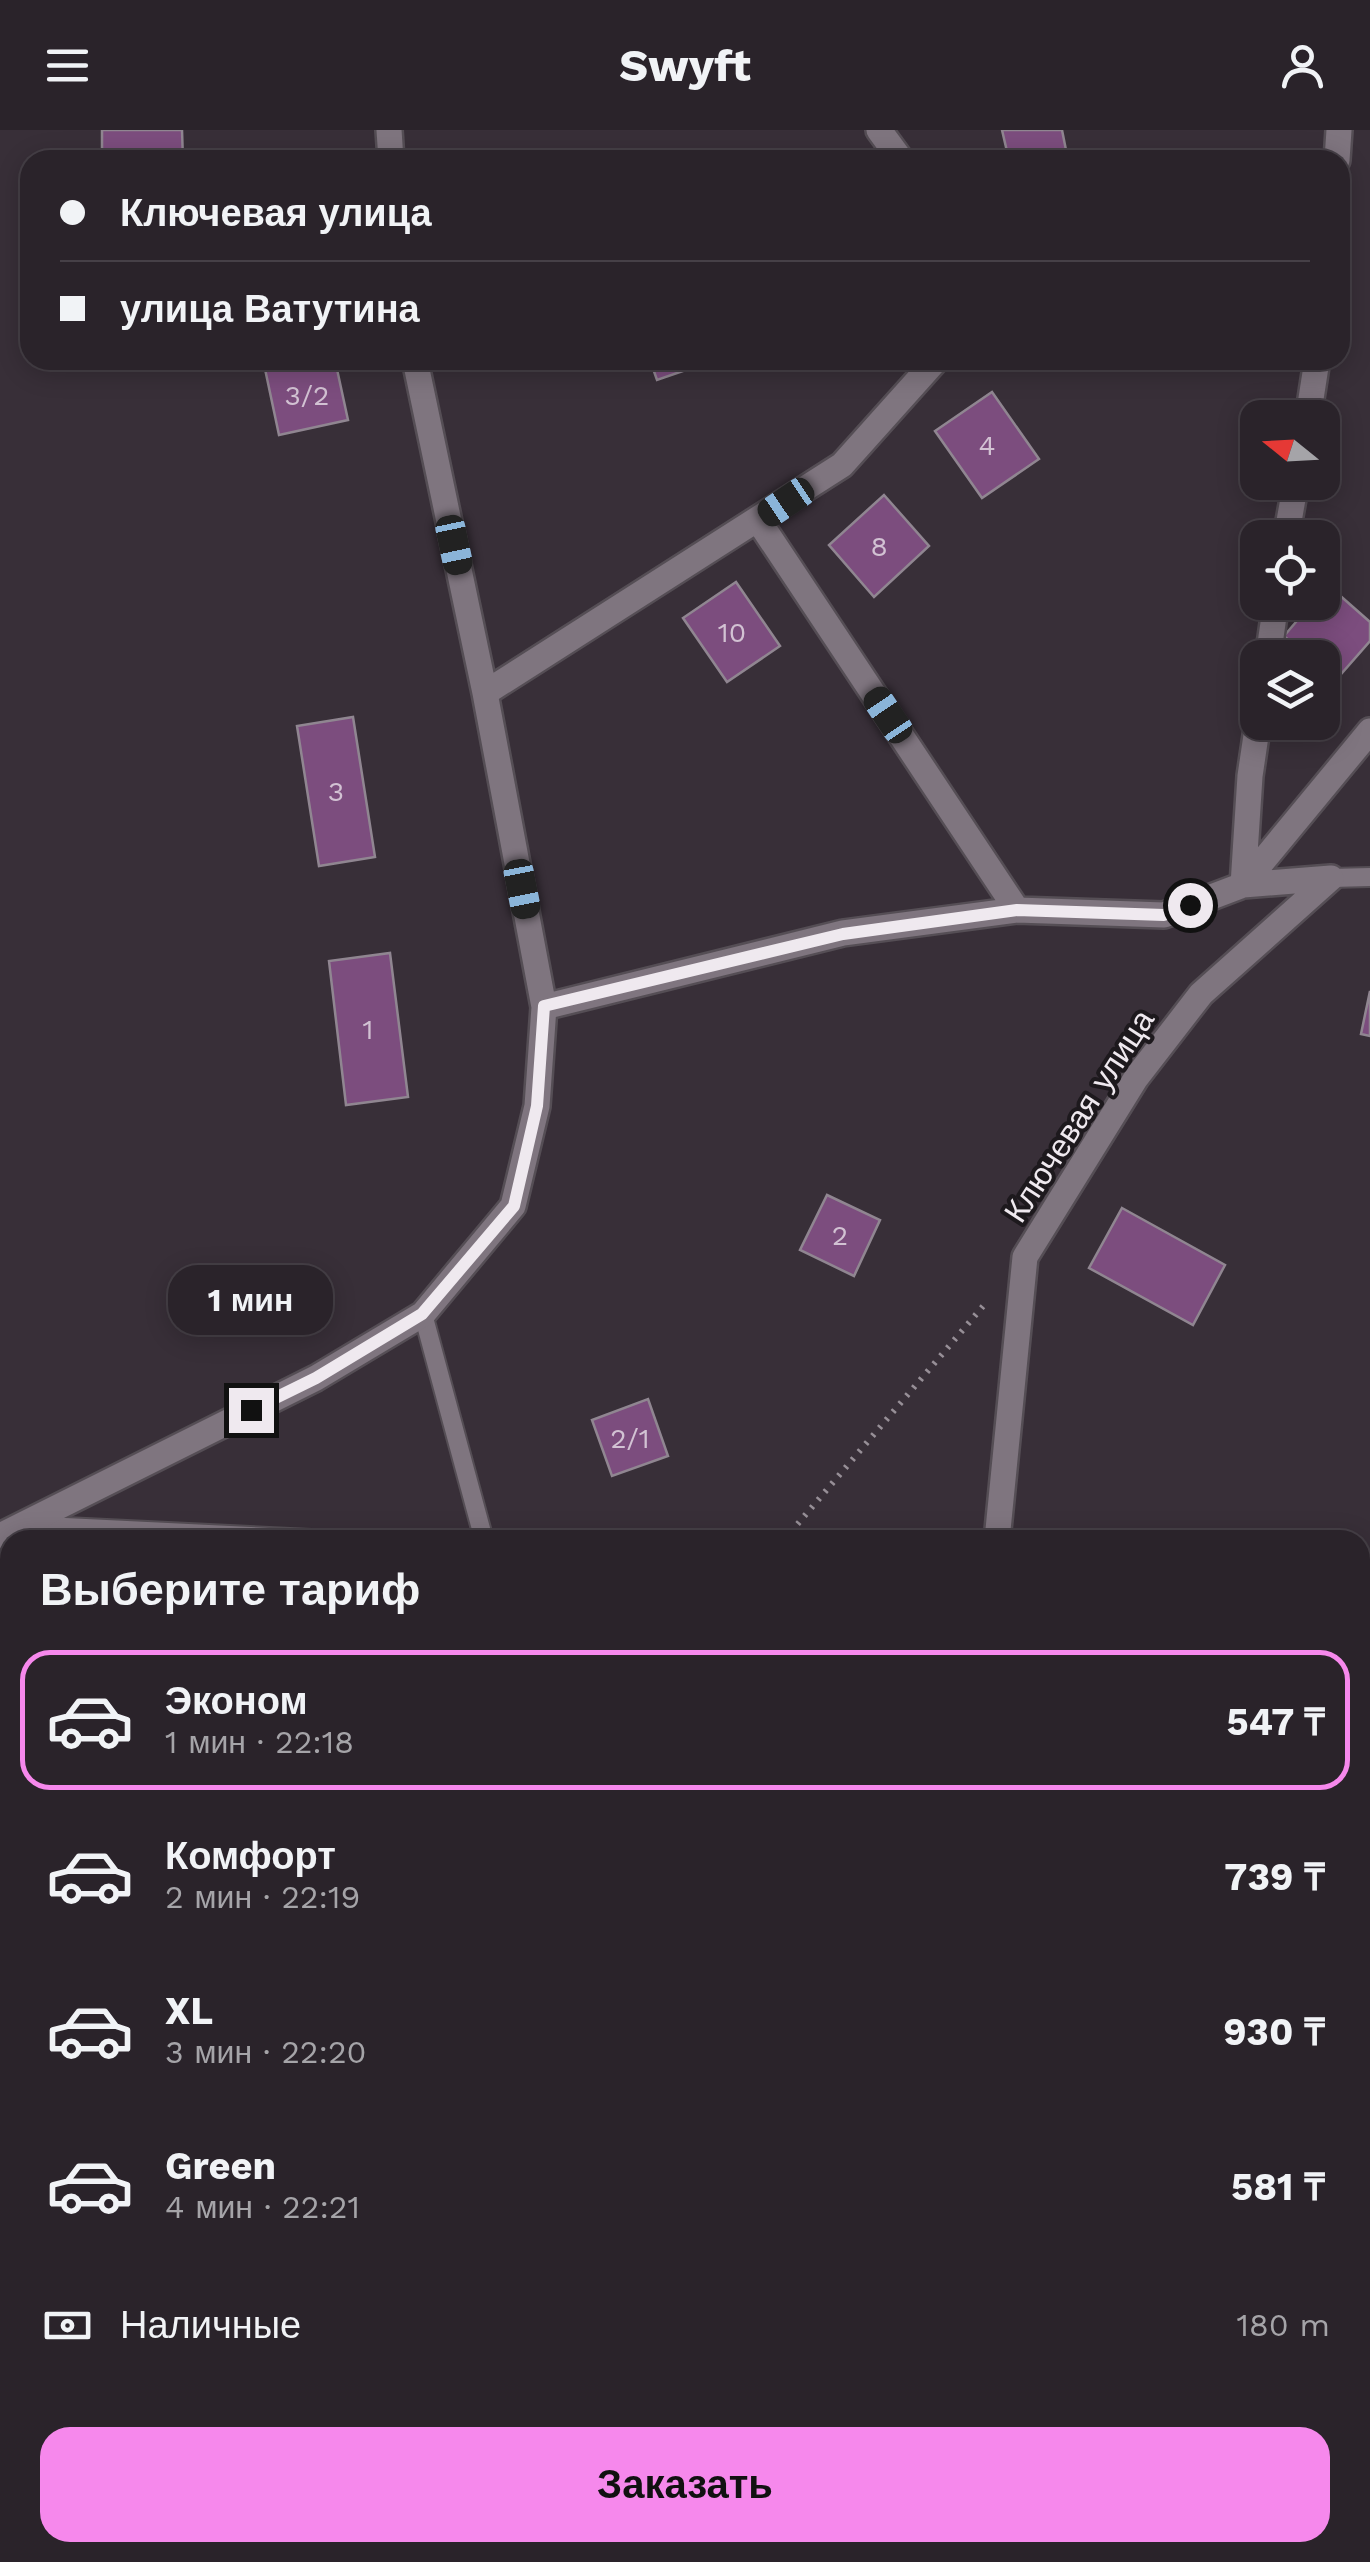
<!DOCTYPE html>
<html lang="ru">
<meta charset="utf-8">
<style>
:root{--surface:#2a232a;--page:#362f36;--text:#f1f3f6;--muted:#a5a4a8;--line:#464047;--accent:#f688ec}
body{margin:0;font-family:"Work Sans",sans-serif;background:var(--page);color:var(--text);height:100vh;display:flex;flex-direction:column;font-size:38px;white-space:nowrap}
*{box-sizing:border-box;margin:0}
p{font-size:32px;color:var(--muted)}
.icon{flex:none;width:55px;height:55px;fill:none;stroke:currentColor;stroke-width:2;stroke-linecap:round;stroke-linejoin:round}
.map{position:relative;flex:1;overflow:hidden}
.sheet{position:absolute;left:0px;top:1400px;width:1370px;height:1032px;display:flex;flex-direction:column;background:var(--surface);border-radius:30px 30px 0 0;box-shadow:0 5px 25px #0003,0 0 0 2px var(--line)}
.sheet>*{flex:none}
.hud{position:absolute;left:20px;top:20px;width:1330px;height:220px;border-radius:30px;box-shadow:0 5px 25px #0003,0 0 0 2px var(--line);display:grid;align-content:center;height:220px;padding:0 40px;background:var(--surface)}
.needle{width:65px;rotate:288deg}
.fabs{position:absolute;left:1240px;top:270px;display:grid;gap:20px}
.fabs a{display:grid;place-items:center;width:100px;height:100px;border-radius:20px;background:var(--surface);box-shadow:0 5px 25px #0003,0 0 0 2px var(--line);font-size:50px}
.end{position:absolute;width:45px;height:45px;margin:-22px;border:12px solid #efe9ef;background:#111;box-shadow:0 0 0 5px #111}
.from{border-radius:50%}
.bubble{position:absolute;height:70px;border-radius:30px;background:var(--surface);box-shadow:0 5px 25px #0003,0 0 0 2px var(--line);font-size:32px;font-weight:700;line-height:70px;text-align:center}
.car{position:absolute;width:30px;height:60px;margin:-30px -15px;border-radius:12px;box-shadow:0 0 8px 2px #0007;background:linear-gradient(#222 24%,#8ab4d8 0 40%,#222 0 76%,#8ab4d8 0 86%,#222 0)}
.hud b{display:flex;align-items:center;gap:35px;height:95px;font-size:38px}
.hud b+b{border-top:2px solid var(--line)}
.hud i{width:25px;height:25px;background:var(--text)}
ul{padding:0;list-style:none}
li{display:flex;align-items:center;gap:30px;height:140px;margin:0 20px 15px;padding:0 20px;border:5px solid transparent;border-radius:30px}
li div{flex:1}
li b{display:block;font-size:38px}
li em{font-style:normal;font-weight:700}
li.active{border-color:var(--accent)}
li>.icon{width:90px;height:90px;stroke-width:1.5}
h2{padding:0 40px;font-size:45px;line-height:120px}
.pay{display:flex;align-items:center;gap:25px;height:110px;padding:0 40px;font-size:38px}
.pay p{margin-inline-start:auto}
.action{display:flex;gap:20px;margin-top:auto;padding:20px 40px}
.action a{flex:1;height:115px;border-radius:30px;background:var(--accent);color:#111;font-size:40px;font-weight:700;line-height:115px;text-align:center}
header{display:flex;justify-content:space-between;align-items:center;height:130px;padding:0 40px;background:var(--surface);font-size:45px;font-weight:700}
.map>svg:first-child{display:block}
.building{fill:#7c4d7e;stroke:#908691;stroke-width:2.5}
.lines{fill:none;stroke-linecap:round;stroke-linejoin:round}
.service-casing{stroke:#554e55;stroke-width:22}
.minor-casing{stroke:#554e55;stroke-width:30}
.secondary-casing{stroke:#554e55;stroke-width:30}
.path{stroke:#978f97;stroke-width:6;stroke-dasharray:2.5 8;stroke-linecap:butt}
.service{stroke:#7f757f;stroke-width:18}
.minor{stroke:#7f757f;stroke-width:25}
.secondary{stroke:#a57e7a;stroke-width:25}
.route{stroke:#efe9ef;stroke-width:12}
.labels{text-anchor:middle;stroke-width:8;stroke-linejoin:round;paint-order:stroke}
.number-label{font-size:28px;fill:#d2c2d3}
.street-label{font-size:32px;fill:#efe9ef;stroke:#1d191d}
</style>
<header><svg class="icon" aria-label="menu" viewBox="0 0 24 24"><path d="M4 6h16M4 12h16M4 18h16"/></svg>Swyft<svg class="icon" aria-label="person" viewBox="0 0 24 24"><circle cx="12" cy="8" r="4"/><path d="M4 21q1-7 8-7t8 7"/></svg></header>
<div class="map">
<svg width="1370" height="2432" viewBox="0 0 1370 2432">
<rect width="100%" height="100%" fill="#382f38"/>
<path class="building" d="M102 0H182L183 30H102Z
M1002 0H1062L1068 30H1009Z
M306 230H335L348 290 279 305 265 239Z
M650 230H715L657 250Z
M992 262 1039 329 982 368 935 301Z
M884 365 929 416 874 467 829 415Z
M736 452 780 516 727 552 683 488Z
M1328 455 1370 492V511L1335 551 1322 540V528H1309L1284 506 1313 472H1322V462Z
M353 587 375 727 319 736 297 596Z
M390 823 408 967 346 975 329 831Z
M1370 861V906L1361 904Z
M827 1065 880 1090 854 1146 800 1120Z
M1122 1078 1225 1135 1193 1195 1089 1138Z
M648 1269 668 1326 612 1346 592 1290Z
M1360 1909 1370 1912V1942L1360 1972Z
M9 1923H10V1983H4Z
M1202 2422H1270L1267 2432H1199Z"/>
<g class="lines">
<g class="service-casing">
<path id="service" d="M1331 748 1370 747
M423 1184 484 1410
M24 1395 332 1410
M1360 1506 1370 1508
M1138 2422 1140 2432"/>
</g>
<g class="minor-casing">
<path id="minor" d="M389 0 391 30
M879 0 901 30
M1337 30 1339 0
M1308 288 1317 230
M758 390 1017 780 1164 785 1243 755 1250 646 1258 592
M1286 408 1296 352
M1268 528 1276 472
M485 563 842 335 936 230
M1243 755 1370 601
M544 877 843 803 1017 780
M0 1406 316 1248 423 1184 513 1076 537 976 544 877 485 563 415 230
M997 1410 1025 1127 1136 948 1201 864 1331 748 1243 755
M1360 2067 1370 2037
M1360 2322 1370 2325"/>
</g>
<g class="secondary-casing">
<path id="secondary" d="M1360 1689 1370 1690
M0 1695H10"/>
</g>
<path class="path" d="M784 1410 984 1175"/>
<use href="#service" class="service"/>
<use href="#minor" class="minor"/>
<use href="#secondary" class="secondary"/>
</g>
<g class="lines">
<path class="route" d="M251 1280 316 1248 422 1184 514 1076 537 976 544 876 843 804 1017 780 1164 785 1190 775"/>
</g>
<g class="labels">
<g class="number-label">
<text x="307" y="275">3/2</text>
<text x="987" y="325">4</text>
<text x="879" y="426">8</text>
<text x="732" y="512">10</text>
<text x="336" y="671">3</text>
<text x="368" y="909">1</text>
<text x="840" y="1115">2</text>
<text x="630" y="1318">2/1</text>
</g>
<g class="street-label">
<text transform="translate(1079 986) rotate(-57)" y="11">Ключевая улица</text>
</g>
</g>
</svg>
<div class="fabs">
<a><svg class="needle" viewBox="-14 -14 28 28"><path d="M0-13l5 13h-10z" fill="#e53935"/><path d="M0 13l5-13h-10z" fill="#a5a4a8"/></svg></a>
<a><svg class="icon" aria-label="locate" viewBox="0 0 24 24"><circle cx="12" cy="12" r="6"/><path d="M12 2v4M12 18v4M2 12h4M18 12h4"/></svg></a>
<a><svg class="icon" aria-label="layers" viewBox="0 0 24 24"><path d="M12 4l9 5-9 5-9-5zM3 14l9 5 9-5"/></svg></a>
</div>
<i class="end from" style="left:1190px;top:775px"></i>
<i class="end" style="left:251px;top:1280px"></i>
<div class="bubble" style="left:168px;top:1135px;width:165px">1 мин</div>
<i class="car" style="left:786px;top:372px;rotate:236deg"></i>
<i class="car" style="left:454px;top:415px;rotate:168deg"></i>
<i class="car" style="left:888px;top:585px;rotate:326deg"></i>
<i class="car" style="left:522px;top:759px;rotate:169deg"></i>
<div class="hud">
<b><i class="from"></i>Ключевая улица</b>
<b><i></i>улица Ватутина</b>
</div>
<section class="sheet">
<h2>Выберите тариф</h2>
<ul>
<li class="active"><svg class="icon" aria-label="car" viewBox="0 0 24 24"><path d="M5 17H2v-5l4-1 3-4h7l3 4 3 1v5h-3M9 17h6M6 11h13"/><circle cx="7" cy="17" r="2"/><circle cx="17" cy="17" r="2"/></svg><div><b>Эконом</b><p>1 мин · 22:18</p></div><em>547 ₸</em></li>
<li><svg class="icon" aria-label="car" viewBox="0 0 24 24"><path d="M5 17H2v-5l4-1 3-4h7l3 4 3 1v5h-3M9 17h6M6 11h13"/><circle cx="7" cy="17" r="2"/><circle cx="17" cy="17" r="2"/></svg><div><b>Комфорт</b><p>2 мин · 22:19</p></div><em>739 ₸</em></li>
<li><svg class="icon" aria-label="car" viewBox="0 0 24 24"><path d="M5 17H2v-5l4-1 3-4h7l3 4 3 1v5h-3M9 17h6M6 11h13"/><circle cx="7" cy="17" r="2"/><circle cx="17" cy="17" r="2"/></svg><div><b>XL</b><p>3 мин · 22:20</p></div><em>930 ₸</em></li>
<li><svg class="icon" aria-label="car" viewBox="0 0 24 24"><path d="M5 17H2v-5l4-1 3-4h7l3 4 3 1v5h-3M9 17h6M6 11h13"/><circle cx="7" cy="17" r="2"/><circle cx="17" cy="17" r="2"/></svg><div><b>Green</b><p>4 мин · 22:21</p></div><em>581 ₸</em></li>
</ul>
<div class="pay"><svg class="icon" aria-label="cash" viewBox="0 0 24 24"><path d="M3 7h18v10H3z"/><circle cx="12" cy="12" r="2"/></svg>Наличные<p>180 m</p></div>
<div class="action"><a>Заказать</a></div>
</section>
</div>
